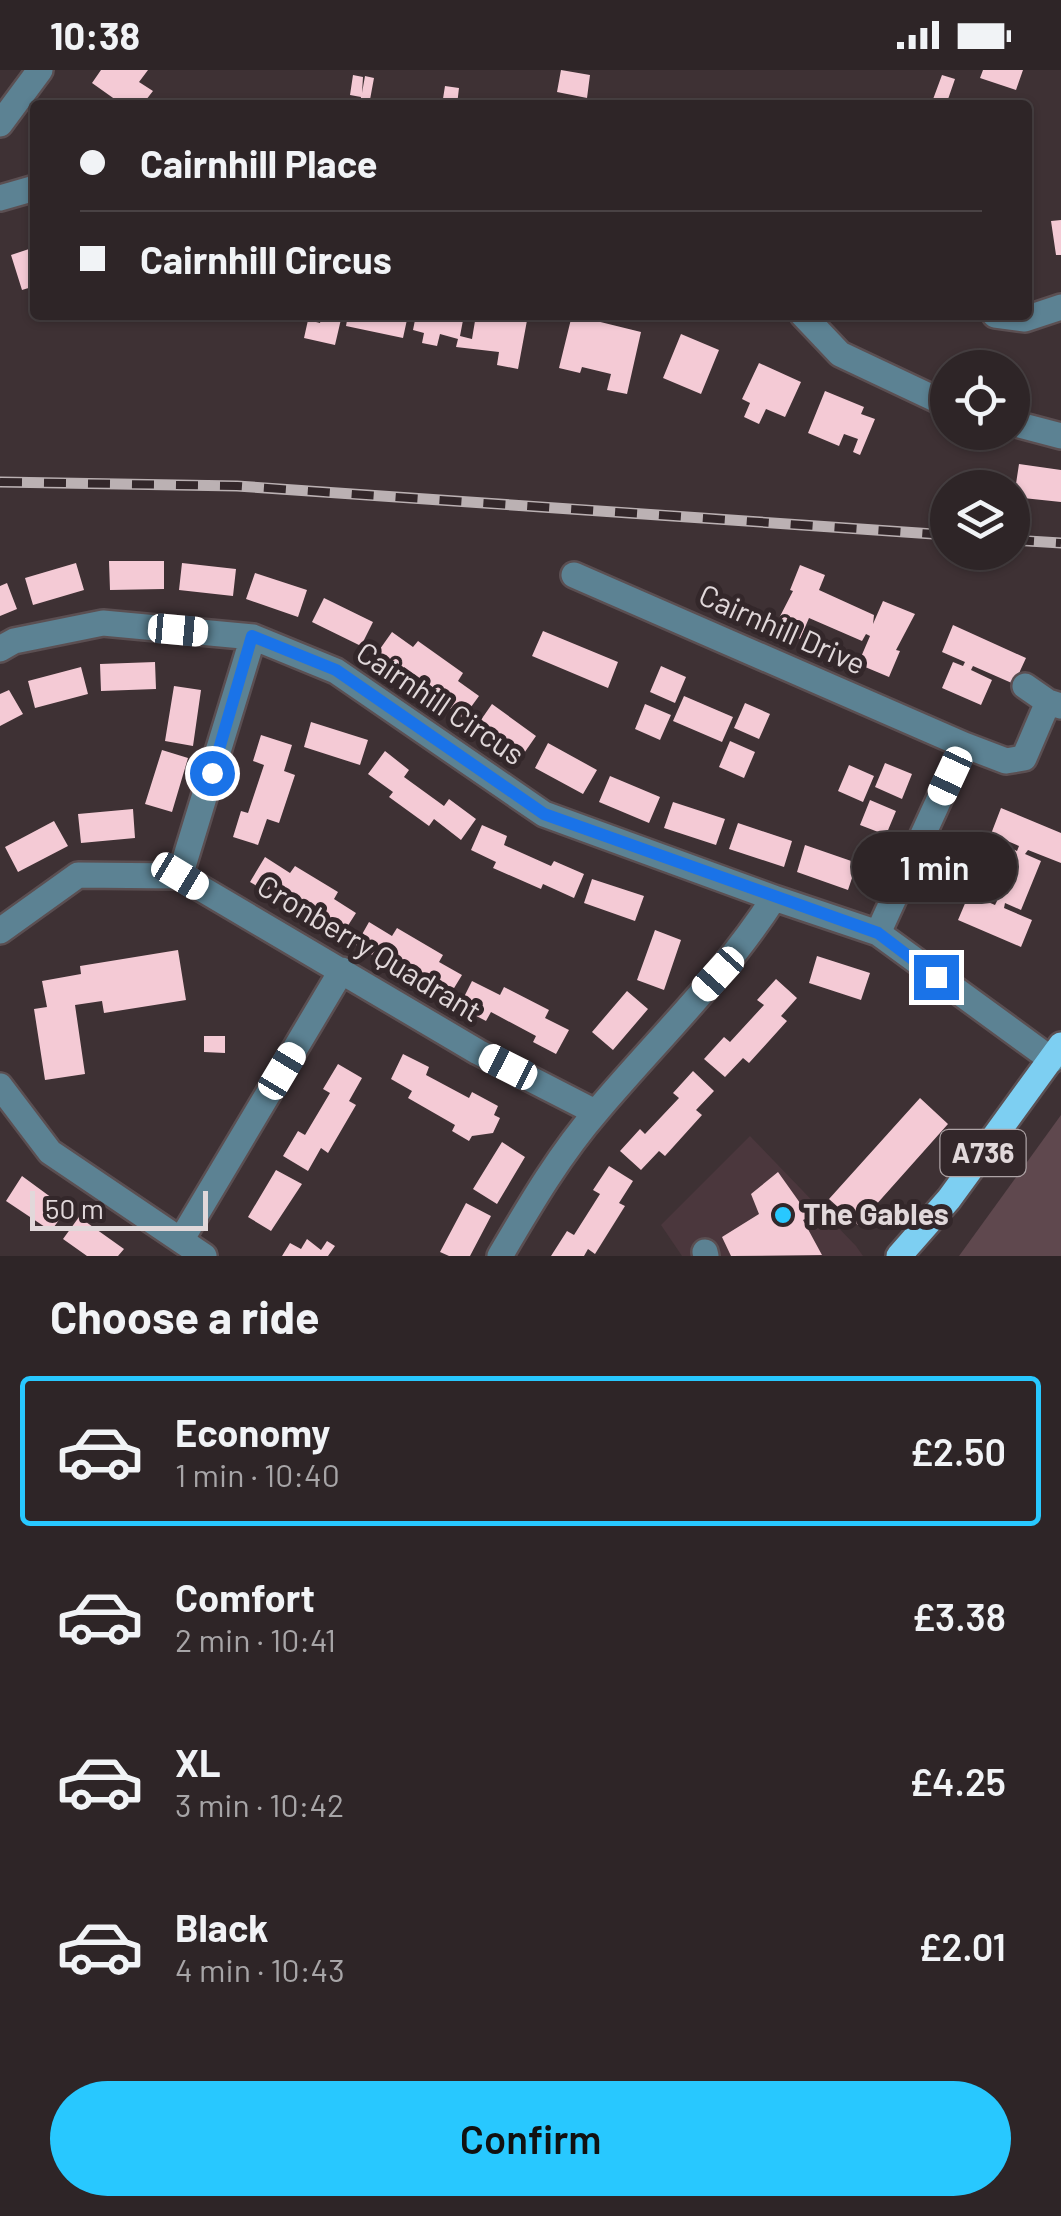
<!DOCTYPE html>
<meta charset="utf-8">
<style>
:root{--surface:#2e2527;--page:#3a3133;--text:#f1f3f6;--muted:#a7a5a7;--line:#494244;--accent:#28c8ff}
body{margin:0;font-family:Barlow,sans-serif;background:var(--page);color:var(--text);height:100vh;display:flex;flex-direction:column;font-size:38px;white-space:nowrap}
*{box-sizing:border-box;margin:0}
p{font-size:32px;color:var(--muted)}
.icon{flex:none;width:55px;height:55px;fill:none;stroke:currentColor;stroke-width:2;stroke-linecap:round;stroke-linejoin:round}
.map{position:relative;height:1186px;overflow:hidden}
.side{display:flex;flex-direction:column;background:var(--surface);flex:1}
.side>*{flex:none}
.hud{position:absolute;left:30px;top:30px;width:1002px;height:220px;border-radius:10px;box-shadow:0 2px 8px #0004,0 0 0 2px var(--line);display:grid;align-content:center;height:220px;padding:0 50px;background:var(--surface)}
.tools{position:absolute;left:930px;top:280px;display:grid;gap:20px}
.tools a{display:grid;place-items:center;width:100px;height:100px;border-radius:50%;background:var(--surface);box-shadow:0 2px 8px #0004,0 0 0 2px var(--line);font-size:50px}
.scale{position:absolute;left:30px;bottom:25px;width:178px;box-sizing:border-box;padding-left:10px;border:5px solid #e1d8da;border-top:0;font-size:28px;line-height:35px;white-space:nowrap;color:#e1d8da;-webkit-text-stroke:8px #33272a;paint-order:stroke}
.end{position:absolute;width:45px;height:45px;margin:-22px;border:12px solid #1a73e8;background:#fff;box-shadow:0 0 0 5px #fff}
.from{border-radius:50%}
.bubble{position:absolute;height:70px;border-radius:35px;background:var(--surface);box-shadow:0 2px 8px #0004,0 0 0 2px var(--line);font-size:32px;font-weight:600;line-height:70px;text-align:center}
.car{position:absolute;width:30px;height:60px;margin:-30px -15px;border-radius:12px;box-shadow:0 0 8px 2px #0007;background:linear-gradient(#fff 24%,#345 0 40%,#fff 0 76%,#345 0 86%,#fff 0)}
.hud b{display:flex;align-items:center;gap:35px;height:95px;font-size:38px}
.hud b+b{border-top:2px solid var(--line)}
.hud i{width:25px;height:25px;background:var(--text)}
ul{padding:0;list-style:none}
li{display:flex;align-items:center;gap:30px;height:150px;margin:0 20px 15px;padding:0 30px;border:5px solid transparent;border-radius:10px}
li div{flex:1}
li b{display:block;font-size:38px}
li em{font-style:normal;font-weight:600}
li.on{border-color:var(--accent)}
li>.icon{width:90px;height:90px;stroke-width:1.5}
h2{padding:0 50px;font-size:45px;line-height:120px}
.button{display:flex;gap:20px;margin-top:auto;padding:20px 50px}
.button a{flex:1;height:115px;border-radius:60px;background:var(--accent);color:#111;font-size:40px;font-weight:600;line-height:115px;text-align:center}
.status{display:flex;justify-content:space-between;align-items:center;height:70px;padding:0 50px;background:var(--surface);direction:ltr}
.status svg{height:28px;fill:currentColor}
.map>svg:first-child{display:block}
.built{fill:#4b373d}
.green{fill:#5f484e}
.building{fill:#f4cad5}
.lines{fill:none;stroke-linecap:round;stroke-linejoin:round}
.minor-casing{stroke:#5b4f52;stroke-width:30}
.major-casing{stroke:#5b4f52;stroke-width:30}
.minor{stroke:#5c8293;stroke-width:25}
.major{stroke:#7dcff2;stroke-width:25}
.rail-casing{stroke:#bbb1b3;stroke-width:11}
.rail{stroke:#33272a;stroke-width:8;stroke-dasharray:22;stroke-linecap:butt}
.route{stroke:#1a73e8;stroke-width:12}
.poi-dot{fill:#28c8ff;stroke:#33272a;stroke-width:4}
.labels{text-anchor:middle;stroke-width:10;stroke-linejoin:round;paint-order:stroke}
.shield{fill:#33272a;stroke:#ada3a5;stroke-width:2.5}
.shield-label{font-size:28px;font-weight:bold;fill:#e1d8da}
.street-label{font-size:30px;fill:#e1d8da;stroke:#33272a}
.poi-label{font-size:30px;font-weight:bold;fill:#e1d8da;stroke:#33272a;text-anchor:start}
</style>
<div class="status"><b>10:38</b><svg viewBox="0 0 49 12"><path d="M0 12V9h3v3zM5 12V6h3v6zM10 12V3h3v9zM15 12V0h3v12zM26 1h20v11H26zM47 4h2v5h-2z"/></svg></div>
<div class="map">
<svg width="1061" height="1186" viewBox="0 0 1061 1186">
<rect width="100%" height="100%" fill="#3e3134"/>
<path class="built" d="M750 1066 856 1176 863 1186H682L661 1155Z"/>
<path class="green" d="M1061 1045V1186H959Z"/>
<path class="building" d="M101 0H148L139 12 153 21 142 35 127 31 123 35 92 13Z
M561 0 590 5 587 28 557 22Z
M983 0H1023L1016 20 980 8Z
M353 5 363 7 362 23 365 6 374 8 369 35H360L361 27 350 25Z
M942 5 955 9 946 35 932 32Z
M445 16 459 18 457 35H442Z
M1061 150V185H1056L1051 151Z
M35 177V216L22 220 11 185Z
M322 245H342L335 275 304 268 308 250 320 253Z
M348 245H408L403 268 346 256Z
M416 245H464L460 266 472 269 476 245H528L518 299 497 295 499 282 456 277 458 269 440 264 437 276 422 273 424 263 413 260Z
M572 245 641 262 627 324 607 320 611 304 582 297 580 303 559 298Z
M681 264 719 280 701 324 663 308Z
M759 293 801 312 785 347 766 339 759 354 744 347 750 333 742 329Z
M825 321 864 337 861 344 875 349 860 385 853 382 858 369 844 364 839 376 808 363Z
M1019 394 1061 400V432L1014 427Z
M109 491H164V519L110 520Z
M76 493 84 520 33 535 25 508Z
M182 493 236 499 233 526 179 520Z
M800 495 825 505 819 520 874 545 873 554 883 531 915 544 896 580 900 581 889 607 858 594 870 566 866 564 862 571 809 548 800 569 774 558 793 521 790 520Z
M255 503 307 520 298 547 246 529Z
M7 513 17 539 0 546V516Z
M324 528 373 552 361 576 312 552Z
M953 555 1026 588 1014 614 973 596 971 600 992 610 981 635 942 618 953 592 963 596 965 592 942 582Z
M543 561 618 592 608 618 532 586Z
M392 562 413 577 418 571 463 603 458 611 479 626 463 648 440 631 444 625 404 597 399 603 375 586Z
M155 592 156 619 101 621 100 594Z
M661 596 686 607 675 633 650 622Z
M81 597 88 624 35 638 28 611Z
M174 616 201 620 193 676 165 671Z
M9 620 23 644 0 656V624Z
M684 626 733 647 722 672 673 651Z
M745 633 770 644 759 669 734 658Z
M492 634 536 666 520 689 476 657Z
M645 634 671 645 660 670 635 659Z
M311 652 368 670 360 695 304 677Z
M261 665 292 675 284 701 295 705 279 753 267 749 258 775 233 767 241 741 248 743 264 695 253 691Z
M730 671 755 682 744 708 719 697Z
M548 673 597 700 583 724 535 698Z
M162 680 188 688 172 742 145 734Z
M385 681 409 700 404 707 444 736 449 729 476 749 461 770 434 749 429 756 389 727 393 722 368 704Z
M885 693 912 704 902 729 875 717Z
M849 695 874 706 863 732 838 721Z
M610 706 660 727 649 753 599 732Z
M870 730 896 741 886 765 860 755Z
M673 732 725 749 716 775 664 758Z
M1001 738 1061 763V793L1028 780 1025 784 1041 791 1021 840 1005 833 1004 838 1032 850 1021 877 958 850 969 824 995 835 997 831 984 825 1004 775 1017 781 1019 776 991 764Z
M133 739 135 768 81 773 78 744Z
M54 751 68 776 18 802 5 777Z
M738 753 792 771 784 797 729 779Z
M482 755 507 766 504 775 551 796 554 791 584 804 574 828 543 814 541 819 493 798 496 792 471 780Z
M805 775 857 793 848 820 797 802Z
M265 787 290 803 295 796 338 822 334 829 356 843 342 865 320 851 324 845 281 819 275 827 250 812Z
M592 809 644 826 635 851 584 833Z
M369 852 392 866 397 858 443 885 439 892 462 905 448 928 426 915 430 907 384 880 379 889 356 875Z
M655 860 681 870 664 920 637 910Z
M178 880 186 930 104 943 102 931 75 935 85 1004 45 1010 34 939 47 937 42 911 81 904 80 896Z
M817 886 870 903 861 930 809 913Z
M776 909 797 928 781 946 787 951 749 993 743 988 725 1007 704 989 724 967 730 972 764 935 757 930Z
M472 911 500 925 504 917 549 940 545 948 569 960 556 984 533 972 536 966 491 942 486 951 459 937Z
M627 921 648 939 613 980 592 962Z
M204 966H225V983L204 982Z
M403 984 429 997 426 1005 469 1028 472 1022 498 1036 494 1045 500 1048 493 1063 472 1066 469 1071 452 1061 455 1055 408 1028 412 1021 391 1009Z
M338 994 362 1008 349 1031 356 1035 328 1083 321 1078 308 1101 283 1086 298 1061 305 1065 330 1023 323 1019Z
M693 1001 714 1021 696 1040 702 1045 665 1086 659 1081 641 1100 620 1081 640 1059 645 1064 679 1028 673 1023Z
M920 1028 948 1054 858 1155 829 1129Z
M502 1072 525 1087 497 1134 473 1119Z
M609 1096 633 1111 619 1133 625 1136 595 1184 588 1179 584 1186H551L567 1161 574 1165 600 1124 593 1120Z
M276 1100 302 1114 271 1161 248 1147Z
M778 1102 810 1147 803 1150 822 1185 731 1186 722 1167 759 1144 751 1124Z
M22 1106 67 1139 51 1161 6 1131Z
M466 1133 491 1146 470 1186H449L440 1182Z
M79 1147 124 1179 118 1186H87L63 1169Z
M307 1169 321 1180 327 1171 335 1176 328 1186H282L290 1173 301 1179Z"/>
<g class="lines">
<g class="minor-casing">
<path id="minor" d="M0 54 40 0
M0 128 35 118
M803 245 840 284 948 335
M995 245 1025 249 1061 237
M1012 353 1061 366
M574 505 964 675
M0 579 14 571 103 553 253 567 336 601 544 744 774 828C724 906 657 970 598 1040 559 1085 530 1135 500 1186
M1025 616 1048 632
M180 806 253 567
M774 828 878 863 1052 990
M0 861 78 805 180 806 478 982 595 1042
M878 863 964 675 1006 691 1024 688 1048 632 1061 636
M0 1016 50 1082 204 1186
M181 1170 342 900
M705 1182 706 1186"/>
</g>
<g class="major-casing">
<path id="major" d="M899 1186 949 1129 1061 975"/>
</g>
<use href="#minor" class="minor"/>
<use href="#major" class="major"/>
<g class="rail-casing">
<path id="rail" d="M0 412 237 416 948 465
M1012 470 1061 473"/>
</g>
<use href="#rail" class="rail"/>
</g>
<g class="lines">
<path class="route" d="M212 703 252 566 336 600 544 744 878 863 936 907"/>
</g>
<circle class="poi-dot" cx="783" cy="1145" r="10"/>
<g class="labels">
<rect class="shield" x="940.5" y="1060" width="85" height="46" rx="8"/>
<g class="shield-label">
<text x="983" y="1093">A736</text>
</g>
<g class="street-label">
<text transform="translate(782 560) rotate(24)" y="10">Cairnhill Drive</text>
<text transform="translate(440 634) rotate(34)" y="10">Cairnhill Circus</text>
<text transform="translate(369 879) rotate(31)" y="10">Cronberry Quadrant</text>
</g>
<g class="poi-label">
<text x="803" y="1155">The Gables</text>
</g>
</g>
</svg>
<div class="tools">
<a><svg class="icon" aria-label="locate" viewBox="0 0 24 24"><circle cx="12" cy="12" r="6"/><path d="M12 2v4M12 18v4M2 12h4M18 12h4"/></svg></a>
<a><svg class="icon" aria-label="layers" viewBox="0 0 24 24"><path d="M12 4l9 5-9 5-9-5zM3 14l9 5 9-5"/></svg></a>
</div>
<div class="scale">50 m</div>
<i class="end from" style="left:212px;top:703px"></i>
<i class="end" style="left:936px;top:907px"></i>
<div class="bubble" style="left:852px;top:762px;width:165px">1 min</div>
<i class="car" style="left:178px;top:560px;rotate:95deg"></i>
<i class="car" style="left:950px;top:706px;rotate:205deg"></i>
<i class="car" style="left:180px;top:806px;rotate:121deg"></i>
<i class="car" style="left:718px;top:904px;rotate:222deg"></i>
<i class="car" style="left:508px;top:997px;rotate:297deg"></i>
<i class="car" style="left:282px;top:1001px;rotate:31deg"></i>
<div class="hud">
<b><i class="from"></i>Cairnhill Place</b>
<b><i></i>Cairnhill Circus</b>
</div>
</div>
<section class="side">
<h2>Choose a ride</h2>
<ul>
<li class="on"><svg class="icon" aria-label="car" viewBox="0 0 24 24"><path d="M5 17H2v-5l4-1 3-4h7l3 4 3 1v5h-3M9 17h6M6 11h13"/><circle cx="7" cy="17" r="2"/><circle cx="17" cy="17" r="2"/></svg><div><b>Economy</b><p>1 min · 10:40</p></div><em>£2.50</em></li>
<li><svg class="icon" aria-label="car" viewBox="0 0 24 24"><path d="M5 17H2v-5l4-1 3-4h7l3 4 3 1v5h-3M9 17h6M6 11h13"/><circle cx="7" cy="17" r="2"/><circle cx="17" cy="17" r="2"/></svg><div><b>Comfort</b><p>2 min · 10:41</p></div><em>£3.38</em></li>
<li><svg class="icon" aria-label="car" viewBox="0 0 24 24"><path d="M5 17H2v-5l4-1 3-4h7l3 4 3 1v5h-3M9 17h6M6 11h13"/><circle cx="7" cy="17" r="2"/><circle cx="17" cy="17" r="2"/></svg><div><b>XL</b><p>3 min · 10:42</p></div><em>£4.25</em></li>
<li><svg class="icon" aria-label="car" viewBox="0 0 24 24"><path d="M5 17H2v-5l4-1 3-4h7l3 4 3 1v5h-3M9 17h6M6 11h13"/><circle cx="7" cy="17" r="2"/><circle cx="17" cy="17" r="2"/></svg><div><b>Black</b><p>4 min · 10:43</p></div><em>£2.01</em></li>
</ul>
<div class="button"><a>Confirm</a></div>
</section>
